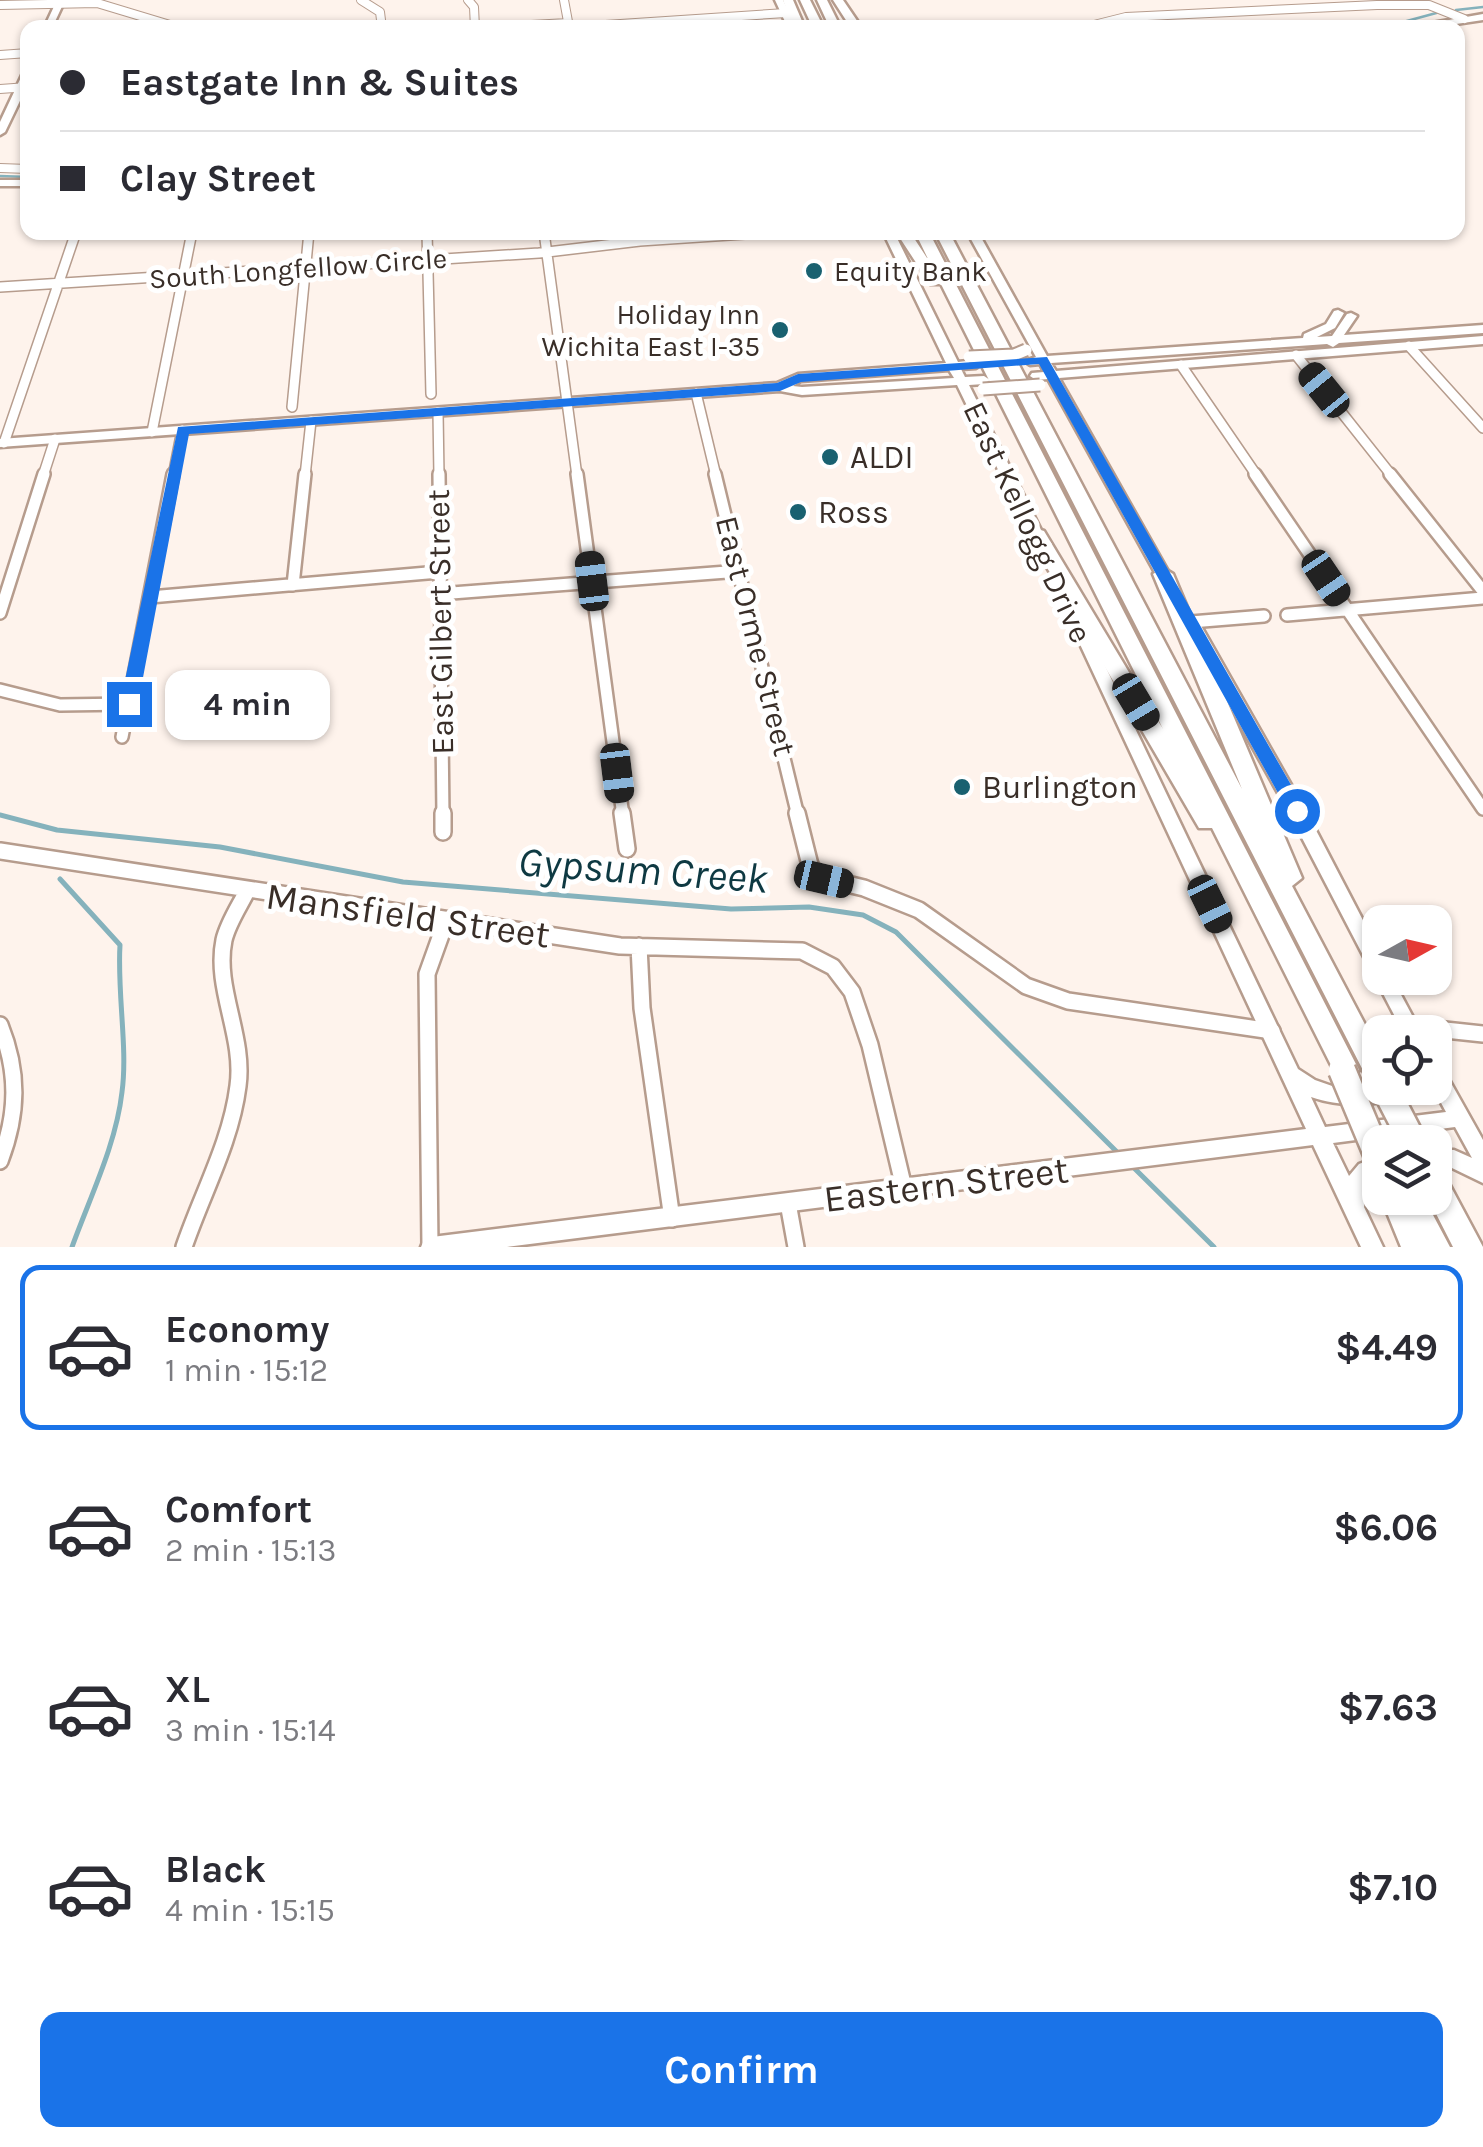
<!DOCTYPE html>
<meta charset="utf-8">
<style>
:root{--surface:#fff;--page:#f2f2f3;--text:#2b2b33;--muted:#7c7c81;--line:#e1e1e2;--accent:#1a73e8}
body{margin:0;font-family:Karla,sans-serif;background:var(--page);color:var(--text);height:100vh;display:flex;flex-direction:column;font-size:38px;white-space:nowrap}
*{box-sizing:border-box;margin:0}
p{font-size:32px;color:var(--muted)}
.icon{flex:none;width:55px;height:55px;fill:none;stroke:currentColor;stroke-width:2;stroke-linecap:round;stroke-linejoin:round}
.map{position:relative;height:1247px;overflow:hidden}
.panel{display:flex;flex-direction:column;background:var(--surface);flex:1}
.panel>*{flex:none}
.guide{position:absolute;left:20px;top:20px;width:1445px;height:220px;border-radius:20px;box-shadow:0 2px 8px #0004;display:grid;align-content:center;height:220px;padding:0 40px;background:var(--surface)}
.needle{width:65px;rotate:82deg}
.fabs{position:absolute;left:1362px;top:905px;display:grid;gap:20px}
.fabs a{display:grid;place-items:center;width:90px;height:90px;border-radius:20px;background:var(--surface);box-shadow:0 2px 8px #0004;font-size:50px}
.end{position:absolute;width:45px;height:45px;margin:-22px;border:12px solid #1a73e8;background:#fff;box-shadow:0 0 0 5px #fff}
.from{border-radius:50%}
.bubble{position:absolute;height:70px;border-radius:20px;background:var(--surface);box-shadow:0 2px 8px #0004;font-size:32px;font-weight:700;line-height:70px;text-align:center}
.car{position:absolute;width:30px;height:60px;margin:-30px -15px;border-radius:12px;box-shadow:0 0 8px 2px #0007;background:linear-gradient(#222 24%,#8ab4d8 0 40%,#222 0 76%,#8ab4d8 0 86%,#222 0)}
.guide b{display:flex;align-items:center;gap:35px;height:95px;font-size:38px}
.guide b+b{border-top:2px solid var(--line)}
.guide i{width:25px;height:25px;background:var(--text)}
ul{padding:18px 0 0;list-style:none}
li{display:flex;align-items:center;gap:30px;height:165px;margin:0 20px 15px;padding:0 20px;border:5px solid transparent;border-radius:20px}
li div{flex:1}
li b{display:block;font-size:38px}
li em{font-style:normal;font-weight:700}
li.current{border-color:var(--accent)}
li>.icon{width:90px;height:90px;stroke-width:1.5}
.primary-button{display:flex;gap:20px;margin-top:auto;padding:20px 40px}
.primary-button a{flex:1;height:115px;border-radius:20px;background:var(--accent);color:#fff;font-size:40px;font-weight:700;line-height:115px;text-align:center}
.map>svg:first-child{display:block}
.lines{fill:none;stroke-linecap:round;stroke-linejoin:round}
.stream-far1{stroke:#85b2bc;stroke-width:2.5}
.stream{stroke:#85b2bc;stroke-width:5}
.street-far3-casing{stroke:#b69c8d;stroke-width:10}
.street-far2-casing{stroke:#b69c8d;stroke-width:12}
.street-far1-casing{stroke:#b69c8d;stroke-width:16}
.street-casing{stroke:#b69c8d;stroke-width:20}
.secondary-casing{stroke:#b69c8d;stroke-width:5}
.highway-casing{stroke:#b69c8d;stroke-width:5}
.street-far3{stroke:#fff;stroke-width:8}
.street-far2{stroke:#fff;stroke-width:9}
.street-far1{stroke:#fff;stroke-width:11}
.street{stroke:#fff;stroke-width:15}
.secondary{fill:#fff;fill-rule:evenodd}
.highway{fill:#fff;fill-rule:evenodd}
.secondary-bridge-casing{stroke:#b69c8d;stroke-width:15;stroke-linecap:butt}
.highway-bridge-casing{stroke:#b69c8d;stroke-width:31;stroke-linecap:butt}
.secondary-bridge{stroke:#fff;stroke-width:11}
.highway-bridge{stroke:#fff;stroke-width:26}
.route{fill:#1a73e8}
.poi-dot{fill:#196170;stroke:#fff;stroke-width:4}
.labels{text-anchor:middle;stroke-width:10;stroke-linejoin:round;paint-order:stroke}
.far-street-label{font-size:28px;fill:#392e28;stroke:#fff}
.far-poi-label{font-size:28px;fill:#392e28;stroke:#fff;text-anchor:start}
.poi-label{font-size:32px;fill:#392e28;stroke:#fff;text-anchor:start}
.street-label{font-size:32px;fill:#392e28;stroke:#fff}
.near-street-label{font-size:38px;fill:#392e28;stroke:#fff}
.near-water-label{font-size:42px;font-style:italic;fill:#0e3942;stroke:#fff}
</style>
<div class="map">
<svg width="1483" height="1247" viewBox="0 0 1483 1247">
<rect width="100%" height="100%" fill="#fef3ec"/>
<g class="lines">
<path class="stream-far1" d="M1456 10 1483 7
M1381 28 1440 12
M0 176 28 177"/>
<path class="stream" d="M0 815 57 830 220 847 403 882 731 909 809 907 863 915 896 932 1118 1153
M60 879 120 945C117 993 128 1048 122 1092 116 1145 90 1197 72 1247
M1132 1166 1214 1247"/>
<g class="street-far3-casing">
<path id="street-far3" d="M361 0 380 12 382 28
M468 0 474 7 475 28
M564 0 569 27
M0 5 97 3 180 28
M477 28 568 23
M560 28 786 13
M1082 28 1126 17 1377 5H1429L1464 19
M0 55 28 53
M0 89 28 87
M0 168 28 169"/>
</g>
<g class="street-far2-casing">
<path id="street-far2" d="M427 232 431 394
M544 232 577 476
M0 287 539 253 640 241 775 232
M1409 346 1483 428
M1296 355 1392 476
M1181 365 1257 476
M696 393 716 476
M292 407 309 232
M438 412 439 476
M152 432 192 232
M4 443 76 232
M43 476 55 439
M173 476 182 430
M305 476 311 421"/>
</g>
<g class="street-far1-casing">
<path id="street-far1" d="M439 474 443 816
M577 474 623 816
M715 474 798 816
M1255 474 1483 809
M1390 474 1483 591
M293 585 305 474
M439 594 740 571
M150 597 439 572
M0 613 44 474
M1287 615 1483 598
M1191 622 1264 616
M0 690 60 705 129 704
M122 737 173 474"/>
</g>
<g class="street-casing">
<path id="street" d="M443 813V832
M622 813 627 849
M797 813 810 865 818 877 864 888 919 910 1026 986 1068 1001 1272 1031
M0 851 620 946 802 951 833 967 852 992 870 1045 904 1188
M639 946 642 1008 672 1219
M0 1025C19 1072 18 1114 0 1161
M1408 1026 1483 1034
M788 1203 796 1247
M184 1247C202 1194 231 1142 238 1086 245 1036 214 988 224 940 228 923 239 907 247 891
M430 1247 427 974 446 921"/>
</g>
<g class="secondary-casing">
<path id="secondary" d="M57 0H65L52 28H44Z
M775 0H783L797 28H788Z
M1483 14V20L1429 28H1404Z
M28 70V84L5 132 0 135V122L23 73Z
M0 180H28V186H0Z
M883 232H894L958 362 976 360 982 364 976 368 961 369 965 377 984 376 990 380 984 384 969 385 1050 548 1048 551 1043 552 1036 548 957 385 802 395 780 391 0 447V439L777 383 798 374 946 363ZM949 370 954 378 802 387 793 386 801 381Z
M967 232H978L1047 356 1303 338 1304 334 1326 324 1334 311 1338 310 1344 313 1335 328 1317 337 1332 336 1347 314 1351 313 1357 316 1344 335 1483 325V333L1339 343 1333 347 1327 344 1051 363 1056 371 1483 336V344L1059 378 1177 587 1170 591 1163 587 1048 379 1036 380 1030 376 1032 373 1044 372 1040 364 1030 365 1024 361 1036 357Z
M1058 578 1065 582 1298 1069 1315 1080 1335 1087 1380 1086 1418 1088 1415 1094C1382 1105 1345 1109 1311 1097L1325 1127 1446 1112 1433 1088H1435V1065L1442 1067 1483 1140V1183L1452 1168H1435V1150H1454L1472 1158 1455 1127 1333 1143 1349 1176 1359 1164 1380 1156V1174L1368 1183 1364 1207 1383 1247H1361L1313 1145 507 1247H421L424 1240 432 1237 1306 1129 1051 582Z
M1192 619 1200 624 1306 811 1380 953V978H1392L1421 1032H1403L1288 811 1184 624Z"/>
</g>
<g class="highway-casing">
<path id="highway" d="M783 0H793L805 28H794Z
M800 0H810L824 28H813Z
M817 0H827L841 28H830Z
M833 0H843L862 28H851Z
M896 232H910L929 261 915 232H929L1359 1070 1355 1077 1346 1081 1337 1077 1212 828H1199L1028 535 1037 529 1044 531 1163 729 941 284H930Z
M935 232H949L1242 789 1153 574 1163 568 1173 574 1302 878 1292 886 1380 1053V1088H1383L1371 1086Z
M1435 1172 1445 1176 1483 1247H1453L1428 1198H1435Z
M1381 1198H1424L1450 1247H1401Z"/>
</g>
<use href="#street-far3" class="street-far3"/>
<use href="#street-far2" class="street-far2"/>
<use href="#street-far1" class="street-far1"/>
<use href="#street" class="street"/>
<use href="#secondary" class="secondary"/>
<use href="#highway" class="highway"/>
<g class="secondary-bridge-casing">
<path id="secondary-bridge" d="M969 357 1014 355 1026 350
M983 389 1040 385"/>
</g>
<g class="highway-bridge-casing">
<path id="highway-bridge" d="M1342 1070 1380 1161
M1385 1088 1413 1142"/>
</g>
<use href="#secondary-bridge" class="secondary-bridge"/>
<use href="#highway-bridge" class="highway-bridge"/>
</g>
<path class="route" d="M1047 357 1306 811 1304 815H1291L1288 811 1039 364 801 382 780 391 189 434 138 704 129 709 120 704 178 427 777 383 798 374Z"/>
<g class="poi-dot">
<circle cx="814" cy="271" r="10"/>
<circle cx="780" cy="330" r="10"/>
<circle cx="830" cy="457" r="10"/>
<circle cx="798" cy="512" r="10"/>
<circle cx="962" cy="787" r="10"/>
</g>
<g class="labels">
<g class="far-street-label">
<text transform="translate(298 268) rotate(-4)" y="10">South Longfellow Circle</text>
</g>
<g class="far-poi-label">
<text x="834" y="281">Equity Bank</text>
<text x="760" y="324" text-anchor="end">Holiday Inn<tspan x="760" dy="32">Wichita East I-35</tspan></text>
</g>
<g class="poi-label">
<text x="850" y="468">ALDI</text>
<text x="818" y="523">Ross</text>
<text x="982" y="798">Burlington</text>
</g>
<g class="street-label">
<text transform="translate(1028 522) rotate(65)" y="11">East Kellogg Drive</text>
<text transform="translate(440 622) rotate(-91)" y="11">East Gilbert Street</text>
<text transform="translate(756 636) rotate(76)" y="11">East Orme Street</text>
</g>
<g class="near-street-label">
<text transform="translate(408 915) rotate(8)" y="13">Mansfield Street</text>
<text transform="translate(946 1184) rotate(-7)" y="13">Eastern Street</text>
</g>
<g class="near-water-label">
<text transform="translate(643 869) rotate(4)" y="15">Gypsum Creek</text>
</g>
</g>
</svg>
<div class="fabs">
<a><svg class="needle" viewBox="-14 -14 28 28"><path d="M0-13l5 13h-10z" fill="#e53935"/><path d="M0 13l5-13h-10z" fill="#7c7c81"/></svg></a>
<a><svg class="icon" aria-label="locate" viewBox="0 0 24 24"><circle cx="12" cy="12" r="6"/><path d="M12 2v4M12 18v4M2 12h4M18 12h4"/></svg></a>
<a><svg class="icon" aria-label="layers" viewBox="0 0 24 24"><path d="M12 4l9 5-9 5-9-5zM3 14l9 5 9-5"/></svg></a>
</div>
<i class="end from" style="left:1297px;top:811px"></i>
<i class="end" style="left:129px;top:704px"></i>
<div class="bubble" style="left:165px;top:670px;width:165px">4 min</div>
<i class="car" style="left:1324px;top:390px;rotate:321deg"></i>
<i class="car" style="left:1326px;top:578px;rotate:146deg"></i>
<i class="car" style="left:592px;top:581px;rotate:353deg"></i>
<i class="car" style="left:1136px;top:702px;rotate:149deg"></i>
<i class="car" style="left:617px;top:773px;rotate:173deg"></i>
<i class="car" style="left:824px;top:879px;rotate:103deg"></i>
<i class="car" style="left:1210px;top:904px;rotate:154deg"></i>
<div class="guide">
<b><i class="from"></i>Eastgate Inn &amp; Suites</b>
<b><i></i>Clay Street</b>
</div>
</div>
<section class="panel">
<ul>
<li class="current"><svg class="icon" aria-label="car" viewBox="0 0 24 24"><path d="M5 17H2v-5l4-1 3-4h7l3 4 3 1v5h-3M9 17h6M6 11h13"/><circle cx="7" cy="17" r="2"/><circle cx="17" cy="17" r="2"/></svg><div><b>Economy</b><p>1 min · 15:12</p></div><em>$4.49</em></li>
<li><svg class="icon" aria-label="car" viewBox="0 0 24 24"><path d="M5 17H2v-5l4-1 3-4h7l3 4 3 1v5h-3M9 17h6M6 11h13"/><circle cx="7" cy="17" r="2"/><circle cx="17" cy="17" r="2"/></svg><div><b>Comfort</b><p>2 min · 15:13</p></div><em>$6.06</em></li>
<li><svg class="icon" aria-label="car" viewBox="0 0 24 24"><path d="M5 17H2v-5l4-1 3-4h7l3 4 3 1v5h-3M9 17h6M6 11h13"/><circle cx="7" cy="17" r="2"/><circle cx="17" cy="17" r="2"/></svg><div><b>XL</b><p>3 min · 15:14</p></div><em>$7.63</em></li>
<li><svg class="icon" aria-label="car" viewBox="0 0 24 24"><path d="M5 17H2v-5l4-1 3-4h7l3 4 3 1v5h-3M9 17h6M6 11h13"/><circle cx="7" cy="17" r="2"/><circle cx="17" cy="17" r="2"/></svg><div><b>Black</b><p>4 min · 15:15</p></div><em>$7.10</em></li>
</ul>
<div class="primary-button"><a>Confirm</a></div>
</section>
